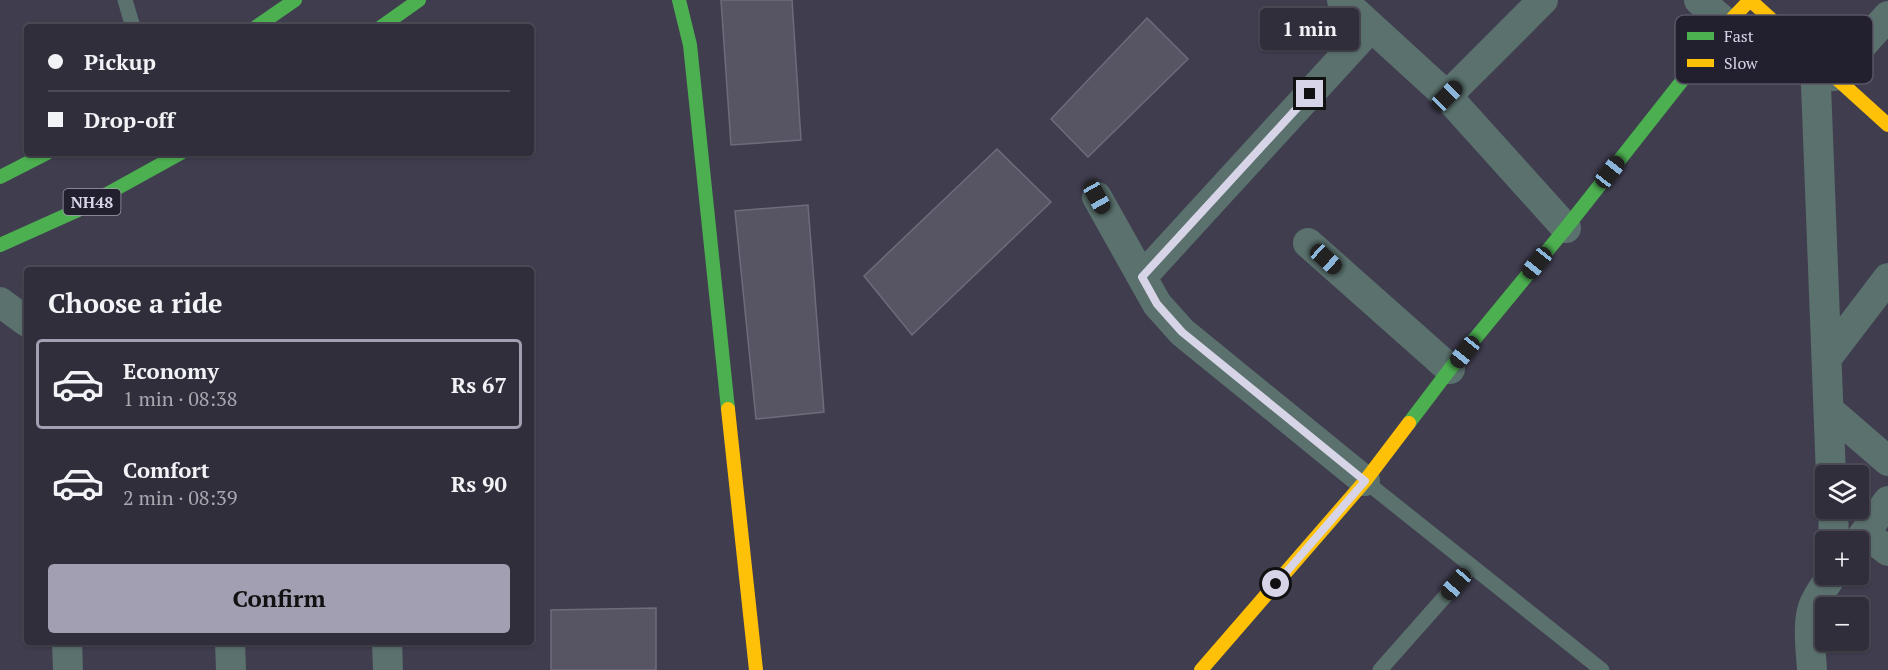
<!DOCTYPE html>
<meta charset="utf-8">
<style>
:root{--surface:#302e3b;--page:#3c3a46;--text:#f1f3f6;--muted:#a8a8af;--line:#4b4a55;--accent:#a29fb2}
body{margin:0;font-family:"PT Serif",serif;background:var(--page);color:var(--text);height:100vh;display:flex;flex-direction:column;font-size:22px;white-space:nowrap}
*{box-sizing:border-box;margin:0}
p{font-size:20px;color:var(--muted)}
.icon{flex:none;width:33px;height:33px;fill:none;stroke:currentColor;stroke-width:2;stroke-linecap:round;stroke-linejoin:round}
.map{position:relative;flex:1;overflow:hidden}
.drawer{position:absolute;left:24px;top:267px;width:510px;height:378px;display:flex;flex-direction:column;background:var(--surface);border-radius:6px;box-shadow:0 2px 4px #0004,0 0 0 2px var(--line)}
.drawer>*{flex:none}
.top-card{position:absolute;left:24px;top:24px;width:510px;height:132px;border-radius:6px;box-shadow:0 2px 4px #0004,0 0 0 2px var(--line);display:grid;align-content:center;height:132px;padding:0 24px;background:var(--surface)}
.fabs{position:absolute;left:1815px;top:465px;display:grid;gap:12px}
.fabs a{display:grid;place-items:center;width:54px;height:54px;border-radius:6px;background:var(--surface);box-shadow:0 2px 4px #0004,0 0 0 2px var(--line);font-size:30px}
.end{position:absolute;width:27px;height:27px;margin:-14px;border:8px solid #d7d4e8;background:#111;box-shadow:0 0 0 3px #111}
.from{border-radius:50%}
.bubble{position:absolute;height:42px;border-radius:6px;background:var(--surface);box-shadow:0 2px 4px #0004,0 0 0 2px var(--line);font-size:20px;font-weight:700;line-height:42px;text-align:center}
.car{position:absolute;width:18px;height:36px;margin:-18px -9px;border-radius:8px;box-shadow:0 0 4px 2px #0007;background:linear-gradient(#222 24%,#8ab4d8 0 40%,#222 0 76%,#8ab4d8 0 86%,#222 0)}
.top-card b{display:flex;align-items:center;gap:21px;height:57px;font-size:22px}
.top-card b+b{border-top:2px solid var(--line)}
.top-card i{width:15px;height:15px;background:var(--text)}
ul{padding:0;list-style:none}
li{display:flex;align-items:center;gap:18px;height:90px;margin:0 12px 9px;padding:0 12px;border:3px solid transparent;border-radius:6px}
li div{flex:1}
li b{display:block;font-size:22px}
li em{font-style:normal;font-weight:700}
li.active{border-color:var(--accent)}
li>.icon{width:54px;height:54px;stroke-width:1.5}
h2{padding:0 24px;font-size:27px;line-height:72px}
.button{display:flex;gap:12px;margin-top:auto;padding:12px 24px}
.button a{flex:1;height:69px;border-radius:6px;background:var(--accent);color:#111;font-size:24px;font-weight:700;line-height:69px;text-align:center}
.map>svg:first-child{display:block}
.building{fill:#575463;stroke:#6e6c7b;stroke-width:1.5}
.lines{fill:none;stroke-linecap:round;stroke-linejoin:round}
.lane{stroke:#5a716d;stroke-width:15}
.street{stroke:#5a716d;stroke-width:30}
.fast{stroke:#4caf50;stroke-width:14}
.slow{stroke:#ffc107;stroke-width:14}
.route{stroke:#d7d4e8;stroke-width:8}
.labels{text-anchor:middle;stroke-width:4.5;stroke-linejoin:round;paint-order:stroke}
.shield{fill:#22202f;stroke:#a19eb0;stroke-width:1.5}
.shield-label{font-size:16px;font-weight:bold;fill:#d7d4e8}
.key{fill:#22202f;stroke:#585666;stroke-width:1.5}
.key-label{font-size:16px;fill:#d7d4e8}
</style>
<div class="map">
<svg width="1888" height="670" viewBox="0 0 1888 670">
<rect width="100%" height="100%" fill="#403d4f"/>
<path class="building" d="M721 0H792L801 140 731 145Z
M1147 18 1188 59 1088 157 1051 119Z
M997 149 1051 202 912 335 864 276Z
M808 205 824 412 756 419 735 211Z
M656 608V670H551V610Z"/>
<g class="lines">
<path class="lane" d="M125 0 133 27
M1365 481 1602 670
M1380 670 1472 566"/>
<path class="street" d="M1342 0 1447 96 1566 228
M1699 0 1727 24
M1815 59 1831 476
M1834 76 1888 16
M1447 96 1543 0
M1097 197 1157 304 1182 332 1365 481
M1308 243 1450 369
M1142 277 1371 27
M0 302 27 322
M1827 358 1888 278
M1829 410 1888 461
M1833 508 1834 542
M1865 533 1888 551
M1858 542 1888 501
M67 642 68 670
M230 642 231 670
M387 642 388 670
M1812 670C1811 651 1807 626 1813 607 1817 595 1826 585 1833 574"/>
<path class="fast" d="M679 0 690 45 728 409
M256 27 295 0
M381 27 419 0
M0 177 47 153
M0 245 78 210 181 153
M1409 423 1450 369 1566 228 1696 63"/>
<path class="slow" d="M1696 63 1727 24 1750 0 1888 125
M728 409 756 670
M1201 670 1365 481 1409 423"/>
</g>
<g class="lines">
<path class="route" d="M1276 584 1365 481 1182 332 1157 304 1142 277 1310 94"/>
</g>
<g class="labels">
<rect class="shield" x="63.5" y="189" width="57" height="26" rx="4.5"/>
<g class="shield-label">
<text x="92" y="208">NH48</text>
</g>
</g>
<rect x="1675" y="15" width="198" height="69" rx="9" class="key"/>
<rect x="1687" y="32" width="27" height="8" fill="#4caf50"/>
<rect x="1687" y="59" width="27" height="8" fill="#ffc107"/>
<g class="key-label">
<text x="1724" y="42">Fast</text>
<text x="1724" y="69">Slow</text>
</g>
</svg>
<div class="fabs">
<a><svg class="icon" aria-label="layers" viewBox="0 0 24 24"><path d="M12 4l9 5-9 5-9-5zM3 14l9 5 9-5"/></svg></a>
<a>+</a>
<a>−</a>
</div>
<i class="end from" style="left:1276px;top:584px"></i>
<i class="end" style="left:1310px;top:94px"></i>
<div class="bubble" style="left:1260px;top:8px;width:99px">1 min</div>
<i class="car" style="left:1447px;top:96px;rotate:45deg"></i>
<i class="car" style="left:1610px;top:172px;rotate:38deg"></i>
<i class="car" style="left:1097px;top:197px;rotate:151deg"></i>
<i class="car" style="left:1326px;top:259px;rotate:132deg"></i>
<i class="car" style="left:1537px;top:263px;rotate:219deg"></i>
<i class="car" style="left:1465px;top:352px;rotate:219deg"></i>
<i class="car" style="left:1456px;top:584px;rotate:221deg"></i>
<div class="top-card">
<b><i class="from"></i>Pickup</b>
<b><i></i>Drop-off</b>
</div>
<section class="drawer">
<h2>Choose a ride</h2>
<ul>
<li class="active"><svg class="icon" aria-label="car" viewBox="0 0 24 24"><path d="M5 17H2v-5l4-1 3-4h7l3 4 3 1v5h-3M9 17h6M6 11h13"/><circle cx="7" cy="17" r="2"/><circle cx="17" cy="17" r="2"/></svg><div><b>Economy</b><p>1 min · 08:38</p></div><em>Rs 67</em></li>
<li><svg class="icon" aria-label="car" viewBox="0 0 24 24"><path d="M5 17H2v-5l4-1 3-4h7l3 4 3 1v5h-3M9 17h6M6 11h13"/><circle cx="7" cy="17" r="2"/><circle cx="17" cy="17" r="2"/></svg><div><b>Comfort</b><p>2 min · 08:39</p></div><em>Rs 90</em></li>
</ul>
<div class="button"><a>Confirm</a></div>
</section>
</div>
